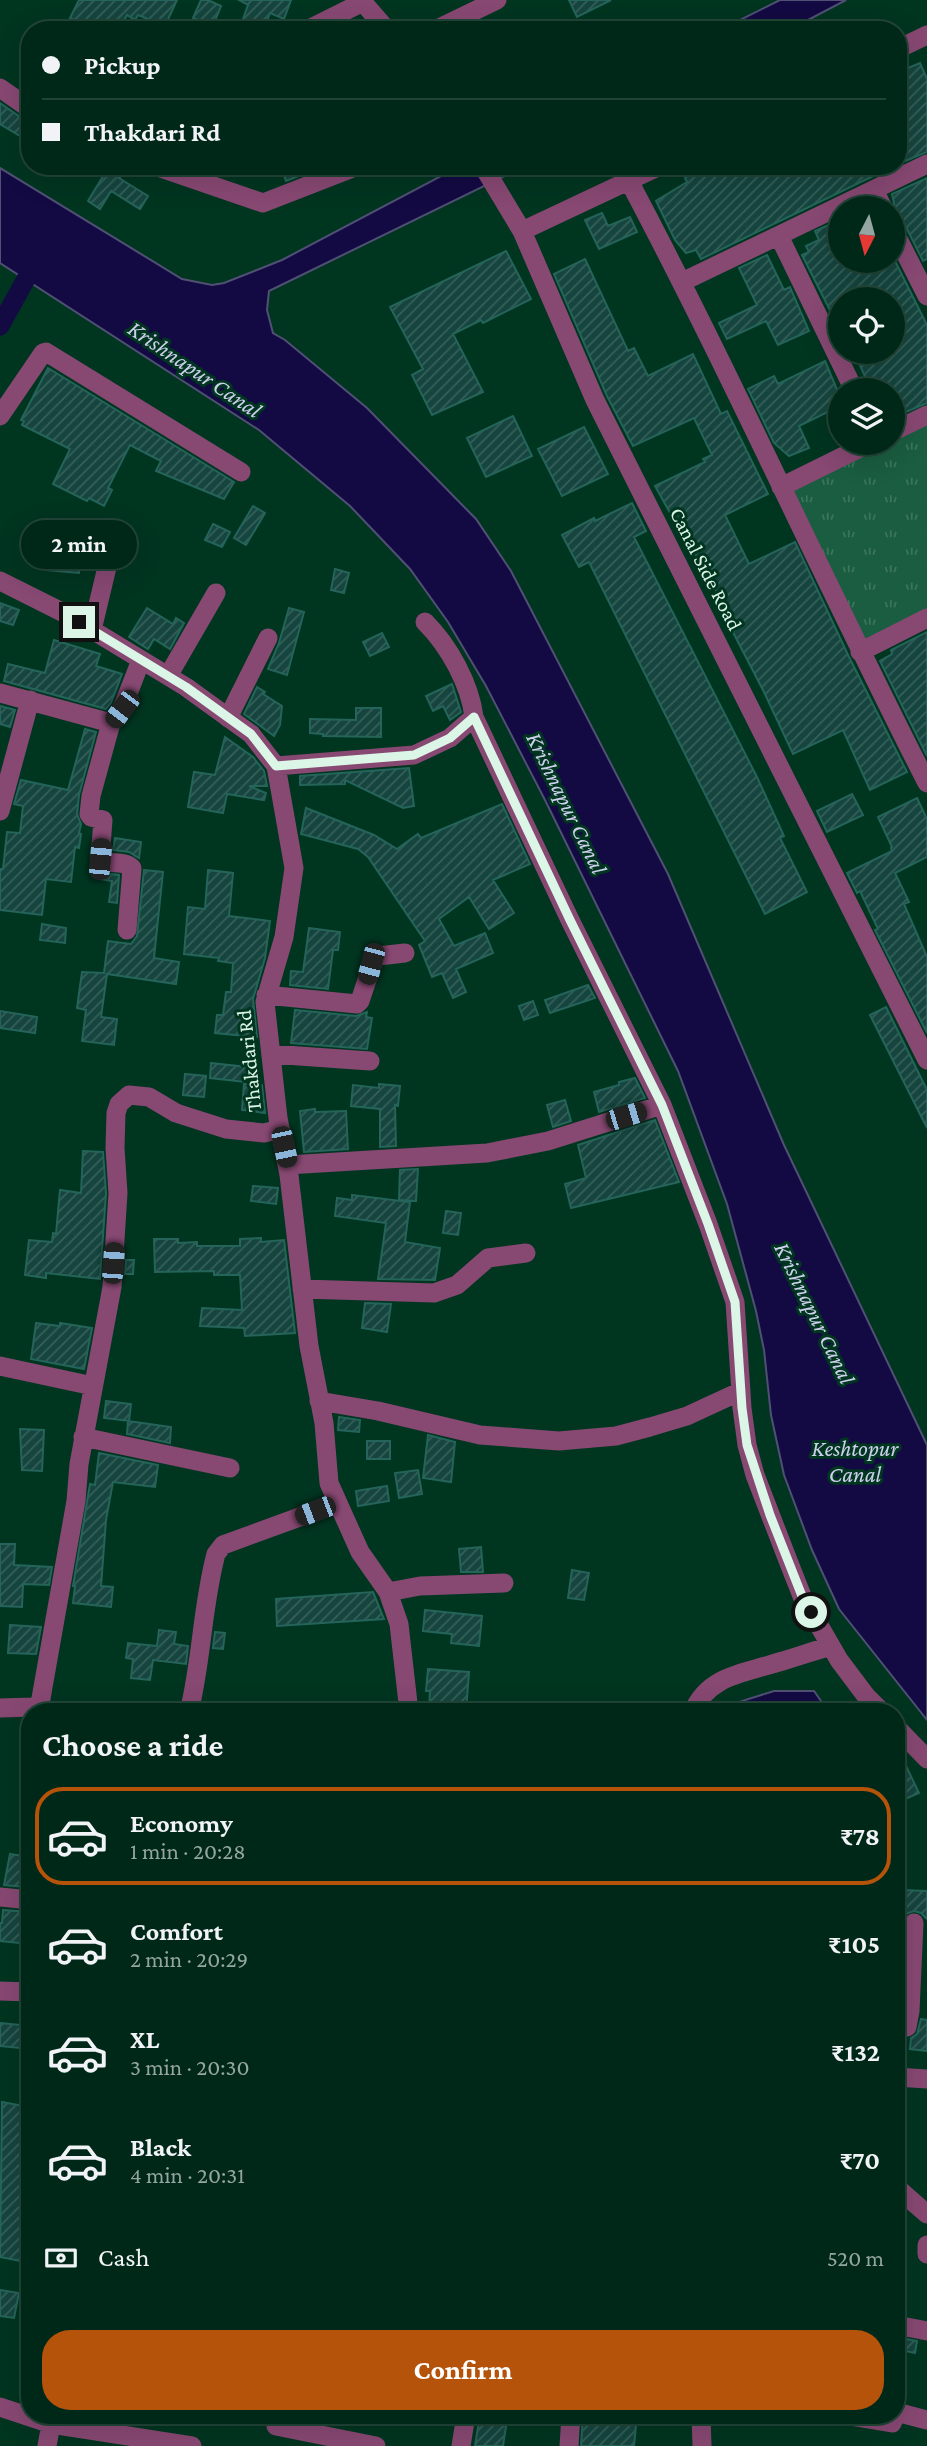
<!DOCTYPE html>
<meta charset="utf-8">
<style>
:root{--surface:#002818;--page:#0a3021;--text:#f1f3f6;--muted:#95a6a2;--line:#224437;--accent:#b45309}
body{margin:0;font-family:"Crimson Pro",serif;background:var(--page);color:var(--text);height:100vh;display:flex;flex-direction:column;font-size:26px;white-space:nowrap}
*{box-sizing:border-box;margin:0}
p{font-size:23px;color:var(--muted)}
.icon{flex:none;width:38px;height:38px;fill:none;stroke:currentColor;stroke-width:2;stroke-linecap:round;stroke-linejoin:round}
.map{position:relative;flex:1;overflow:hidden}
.side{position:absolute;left:21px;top:1703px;width:884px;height:721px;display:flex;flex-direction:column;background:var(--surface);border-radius:28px;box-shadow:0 7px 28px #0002,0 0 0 2px var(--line)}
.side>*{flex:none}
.hud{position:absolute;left:21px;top:21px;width:886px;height:154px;border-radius:28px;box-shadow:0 7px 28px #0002,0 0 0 2px var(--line);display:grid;align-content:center;height:154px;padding:0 21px;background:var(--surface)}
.needle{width:46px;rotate:186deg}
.controls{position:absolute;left:828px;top:196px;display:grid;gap:14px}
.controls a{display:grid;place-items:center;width:77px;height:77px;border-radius:50%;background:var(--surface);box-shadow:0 7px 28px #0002,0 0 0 2px var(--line);font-size:35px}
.end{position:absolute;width:32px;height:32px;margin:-16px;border:9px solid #dbf5e7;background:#111;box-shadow:0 0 0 4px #111}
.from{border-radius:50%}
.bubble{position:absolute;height:49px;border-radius:24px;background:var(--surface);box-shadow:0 7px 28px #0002,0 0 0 2px var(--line);font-size:23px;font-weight:700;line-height:49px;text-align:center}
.car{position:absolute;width:21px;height:42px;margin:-21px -10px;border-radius:9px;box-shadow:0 0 5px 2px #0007;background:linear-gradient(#222 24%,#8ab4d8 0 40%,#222 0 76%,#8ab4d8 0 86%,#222 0)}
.hud b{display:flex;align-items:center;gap:24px;height:66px;font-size:26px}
.hud b+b{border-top:2px solid var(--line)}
.hud i{width:18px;height:18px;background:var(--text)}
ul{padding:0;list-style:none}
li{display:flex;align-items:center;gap:21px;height:98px;margin:0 14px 10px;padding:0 7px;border:4px solid transparent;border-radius:28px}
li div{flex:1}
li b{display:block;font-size:26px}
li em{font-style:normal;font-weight:700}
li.selected{border-color:var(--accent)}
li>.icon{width:63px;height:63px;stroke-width:1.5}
h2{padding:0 21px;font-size:32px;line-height:84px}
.pay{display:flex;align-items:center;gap:18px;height:77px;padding:0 21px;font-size:26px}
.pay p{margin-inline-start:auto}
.cta{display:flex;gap:14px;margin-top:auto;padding:14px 21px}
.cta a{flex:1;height:80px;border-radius:28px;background:var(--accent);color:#fff;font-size:28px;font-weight:700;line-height:80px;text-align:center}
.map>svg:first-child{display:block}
.park{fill:url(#park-tufts)}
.water{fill:#130a43;stroke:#4f5074;stroke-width:2}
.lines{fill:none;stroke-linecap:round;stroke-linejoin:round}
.canal{stroke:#130a43;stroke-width:19}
.building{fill:url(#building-hatch);stroke:#25645a;stroke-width:2}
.minor{stroke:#874872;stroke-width:19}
.route{stroke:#dbf5e7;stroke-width:9}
.labels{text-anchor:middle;stroke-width:6;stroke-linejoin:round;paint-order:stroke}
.street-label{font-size:21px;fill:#dbf5e7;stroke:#003520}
.water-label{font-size:23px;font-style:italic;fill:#cdd0ec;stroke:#003520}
</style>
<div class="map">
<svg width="927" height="2446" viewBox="0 0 927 2446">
<defs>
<pattern id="park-tufts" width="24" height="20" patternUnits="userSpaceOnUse" patternTransform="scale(1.75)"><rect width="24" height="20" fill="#1a5d40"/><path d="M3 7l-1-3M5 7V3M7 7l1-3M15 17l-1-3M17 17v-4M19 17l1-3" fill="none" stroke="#3b755c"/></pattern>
<pattern id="building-hatch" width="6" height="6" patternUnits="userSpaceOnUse" patternTransform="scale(1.75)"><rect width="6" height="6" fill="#15453e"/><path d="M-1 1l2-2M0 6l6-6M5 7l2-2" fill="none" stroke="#36605a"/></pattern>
</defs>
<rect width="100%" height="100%" fill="#003520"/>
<path class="park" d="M927 423V613L864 643 790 487 884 443H892L893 439Z"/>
<path class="water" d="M780 0H846L789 30H720Z
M460 166H525L269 291 267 310 273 333 285 340 367 408 476 519 511 571 668 874 784 1145 927 1445V1720L839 1609 812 1550 784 1475 771 1415 764 1350 756 1311 727 1204 678 1071 545 800 486 686 448 622 410 569 350 506 259 430 0 263V168L182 279 212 285 224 283 282 260Z
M774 1691H814L828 1711H720L723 1707Z"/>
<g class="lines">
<path class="canal" d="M0 326 26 279"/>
</g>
<path class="building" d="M79 0H177L165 26 138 15 135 20 127 15 119 30H94L70 18Z
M201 0H208L221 6 213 26 193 18Z
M239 0H291L284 19 270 13 264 30 242 22 248 5Z
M569 0H611L577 17Z
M920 63 927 79V152L898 164V72Z
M0 103 23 119 30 121V142L0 124Z
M281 166H324L286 181Z
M703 166H894L701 259 696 250 686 253 675 240 656 201 687 182 685 178Z
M108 168 121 176 119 178 148 196 140 209 111 191 100 209 88 201Z
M927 178V259L923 261 903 221 893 215 895 208 892 194Z
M602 213 608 226 630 217 637 232 599 249 585 220Z
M840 220V261H892V255L927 325V403L892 418V390H871L854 352H892V299H840V330L802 255 809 252 806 246 819 240 815 231Z
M506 251 531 299 483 323 481 320 453 334 483 392 432 415 412 375 423 369 390 307Z
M767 255 784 290 790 287 809 331 778 345 766 321 727 339 719 323 757 305 739 268Z
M585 259 628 351 634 348 648 376 693 354 721 414 727 411 768 494 725 515 749 564 795 542 849 657 907 772 870 790 843 730 793 754 764 692 723 613 726 611 708 575 706 576 686 535 683 536 655 486 705 462 703 459 712 455 694 418 633 446 607 396 554 274Z
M825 361 840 397V406L799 426 809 448 789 456 774 443 748 389 774 376 778 384Z
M48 368 234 482 224 499 156 471 161 461 130 445 108 488 112 490 104 506 89 498 87 501 53 484 70 449 22 425 24 421 21 420Z
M513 416 532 456 486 477 467 438Z
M584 427 608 474 562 496 538 449Z
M632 503 646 531 634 537 757 777 784 836 780 838 807 892 765 914 589 562 579 567 562 535 594 518 595 521Z
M253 506 265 513 246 545 234 538Z
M83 524 79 573 45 570Z
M213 524 230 532 222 547 205 540Z
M335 569 349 573 344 593 331 590Z
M0 603 19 610 13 625 0 621Z
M147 608 173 624 176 618 184 623 170 649 154 639 148 649 129 637Z
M289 608 304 612 287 675 268 669 279 643Z
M927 632V756L880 661 892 654 891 650Z
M382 633 389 647 370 656 363 642Z
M54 640 100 654 96 666 122 674 111 703 106 709 4 681 8 664 45 673Z
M452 684 461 712 450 720 443 706 433 711 426 696Z
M257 687 265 692 263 694 282 706 280 725 274 736 244 714Z
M0 706 15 710 10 727 0 724Z
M356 708H381V737L323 736V734L310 733V719L356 720Z
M85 729 96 732 79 795 77 814 81 824 79 833 81 834 79 848 75 847 71 882 46 879 42 915 0 910V869H3L7 832 20 833 23 806 14 804 21 780 68 790Z
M225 737 253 757 264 771 267 786H249L266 793 264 800 227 794 223 813 188 807 194 772 215 775Z
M409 768 414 806 403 808 345 780V784L300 785V776Z
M852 794 863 815 827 832 817 811Z
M917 798 927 819V857L895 873 909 902 904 904 927 957V1033L875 930 878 929 860 891 857 893 847 873 892 851 891 848 892 847 878 817Z
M502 804 530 864 493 880 514 913 489 929 469 897 439 919 454 946 485 933 493 953 456 969 466 992 453 998 442 973 432 977 419 945 425 941 368 857 358 849 301 834 306 808 374 835 397 849 418 834 421 838Z
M115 838 141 842 139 858 129 852 113 850Z
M144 870 163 872 154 958 179 962 176 984 107 974 101 1017 117 1019 114 1045 82 1041 86 1010 77 1008 82 972 104 973 108 941 131 944 137 936Z
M208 870 233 873 229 916 270 921 265 958 253 999 257 1037 215 1033 217 1015H223L226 992H231L233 963 218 961 219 958 184 954 188 907 205 909Z
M100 873 119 875 117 903 109 902 112 881 99 879Z
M42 924 66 928 65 943 40 940Z
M309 928 340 932 338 950H333L328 989 290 985 291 971 303 972Z
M588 985 595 998 550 1013 545 1000Z
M533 1001 538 1015 524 1020 519 1006Z
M886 1007 927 1090V1128L870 1015Z
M295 1010 356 1016 367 1012 366 1017 372 1018 367 1049 291 1043Z
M0 1011 37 1017 35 1033 0 1028Z
M211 1063 247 1067 245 1082 210 1078Z
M185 1074 206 1076 204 1097 183 1095Z
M635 1078 645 1098 599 1112 594 1092 619 1085V1082Z
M244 1084 262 1085 265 1113 242 1110Z
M379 1084 400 1086 398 1106 395 1105 396 1146 380 1147V1109L351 1106 353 1085 379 1088Z
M565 1100 571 1121 553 1127 547 1105Z
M315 1109V1112L346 1111 348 1149 304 1152 300 1111Z
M655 1120 679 1182 571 1208 565 1184 586 1178 578 1145Z
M83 1151 103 1152 106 1193 100 1279 46 1273V1278L25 1275 29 1240 52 1242 53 1233 56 1234 60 1190 81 1193Z
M418 1169 416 1201 399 1200 400 1170Z
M253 1186 278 1188 276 1204 251 1201Z
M352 1195 410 1202 405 1242 440 1248 435 1280 378 1279 386 1223 335 1216 337 1198 352 1200Z
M446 1211 461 1213 458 1235 443 1233Z
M261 1238V1242L284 1240 295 1333 245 1336 244 1328 200 1326 202 1308 242 1310 240 1275H214V1271L155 1272 154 1239H178V1243L197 1242V1246H240V1239Z
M126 1260H134L133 1274H125Z
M365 1303 391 1304 387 1332 362 1328Z
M36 1323 60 1326V1323L92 1328 84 1369 31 1359Z
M106 1401 131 1404 129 1421 104 1418Z
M339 1417 360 1420 359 1432 338 1430Z
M128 1421 171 1427 170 1443 127 1434Z
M20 1429 44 1430 42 1471 22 1470Z
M428 1435 455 1442 451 1482 423 1478Z
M367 1441H390V1459H367Z
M99 1453 158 1465 155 1487 113 1482 106 1520 101 1586 113 1587 111 1607 73 1603 75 1586H73L90 1484 95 1485Z
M418 1470 422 1494 399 1498 395 1473Z
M387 1486 389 1501 358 1506 356 1491Z
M0 1544H15L14 1565 52 1567 49 1585 23 1584 22 1607 0 1606Z
M481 1547 483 1572H461L459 1549Z
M572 1570 589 1573 584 1600 568 1598Z
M373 1592 384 1619 277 1626 276 1599Z
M425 1610 482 1616 479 1646 451 1643 452 1634 423 1631Z
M10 1625 41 1627 36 1654 8 1653Z
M159 1630 176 1632 174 1644 188 1646 186 1664 153 1660 150 1680 131 1678 133 1659 126 1658 128 1643 157 1646Z
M215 1632 225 1633 223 1649 213 1648Z
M428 1669 469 1672 466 1712H429L430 1691H426Z
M896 1745 919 1793 896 1803Z
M10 1854 30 1857 26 1887 4 1885Z
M901 1890 927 1891V1919L921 1913 914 1911 908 1913 901 1920Z
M3 1910 29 1912V1944L0 1941V1923H2Z
M896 1956 900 1957 898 2004H896Z
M921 2019 927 2020V2051L910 2049 911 2038 917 2034Z
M0 2023 30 2026V2049L0 2046Z
M2 2102 29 2107 25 2131H30V2234L25 2233 21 2261 0 2257Z
M0 2290 19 2293 14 2318 0 2316Z
M896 2337 917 2341 915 2353 896 2349Z
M283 2415H325L323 2423Z
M480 2415 507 2420 503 2446H475Z
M583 2415H637L634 2446H581Z"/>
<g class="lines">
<path class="minor" d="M361 0 387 30
M307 30 363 2
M435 30 497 0
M898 49 927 35
M0 88 30 109
M155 166 263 203 358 166
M483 166 522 231
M660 166 522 231 595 400 927 1060
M629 181C734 379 825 584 927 783
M874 190 883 208
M892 227 927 296
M779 236 854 390
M682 282 927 164
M0 416 43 353 46 352 241 472
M892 432 927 415
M781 487 870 443
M0 581 66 614 186 687 251 734 276 766 294 868 284 937 265 1002 278 1118 289 1175 309 1346 324 1423 329 1483 360 1552 388 1592 399 1624 409 1712
M425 622C449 646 470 684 474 717
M92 630 113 542
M860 652 927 618
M168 676 216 593
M0 693 111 723
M228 718 268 638
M276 766 414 755 450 738 474 717 570 920 662 1105 708 1224 735 1302 742 1408 747 1445 755 1475 789 1563 802 1596 839 1660 866 1696 882 1712
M0 811 30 700
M127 930 132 868C123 859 109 866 100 859L103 820 91 817 89 814 91 796 111 723 122 709 141 660
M266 995 357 1004 360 1001 374 959 378 956 405 953
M271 1054 370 1061
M287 1165 487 1153 548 1141 662 1105
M302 1289 434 1293 457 1285 488 1258 526 1253
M0 1366 93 1386
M319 1401 378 1411 480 1435 559 1441 616 1436 650 1427 687 1416 741 1391
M83 1437 230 1468
M388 1592 420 1586 504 1583
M0 1708 33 1707 40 1704 76 1501 79 1464 112 1287 118 1193 115 1148 116 1113 119 1104 129 1095 149 1097 176 1113 226 1129 264 1133 280 1129
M189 1712C202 1660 202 1606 216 1554L223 1545 338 1503
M693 1712C708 1675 746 1673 779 1662 797 1657 813 1651 831 1646
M896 1727 927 1759
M896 1835H897
M0 1897 30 1900
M0 1991 30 1992
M907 2027 910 2011 914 1923
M896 2077 927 2079
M896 2187 927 2214
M927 2245V2254
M896 2325 927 2331
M0 2407 51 2424 192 2446
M701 2415 702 2446
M844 2415 892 2423 896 2415
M896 2415 900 2413 927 2420
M276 2426 376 2446
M47 2446 51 2424
M461 2446 466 2415
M569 2446 571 2415"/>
</g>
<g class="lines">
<path class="route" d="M79 622 186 687 251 734 276 766 414 755 450 738 474 717 570 920 662 1105 708 1224 735 1302 742 1408 747 1445 770 1515 802 1596 811 1612"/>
</g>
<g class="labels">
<g class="street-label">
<text transform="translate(706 569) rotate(63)" y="7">Canal Side Road</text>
<text transform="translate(249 1061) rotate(-96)" y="7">Thakdari Rd</text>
</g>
<g class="water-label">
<text transform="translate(195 369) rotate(34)" y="8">Krishnapur Canal</text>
<text transform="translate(567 803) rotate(64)" y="8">Krishnapur Canal</text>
<text transform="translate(815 1313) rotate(64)" y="8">Krishnapur Canal</text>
<text x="855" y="1456">Keshtopur<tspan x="855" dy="26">Canal</tspan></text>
</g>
</g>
</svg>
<div class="controls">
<a><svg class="needle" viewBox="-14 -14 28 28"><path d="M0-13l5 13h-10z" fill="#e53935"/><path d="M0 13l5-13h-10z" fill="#95a6a2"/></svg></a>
<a><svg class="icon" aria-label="locate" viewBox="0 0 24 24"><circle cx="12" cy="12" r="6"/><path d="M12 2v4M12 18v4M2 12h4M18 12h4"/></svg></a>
<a><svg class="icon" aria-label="layers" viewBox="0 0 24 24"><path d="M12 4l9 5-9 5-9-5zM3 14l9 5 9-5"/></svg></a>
</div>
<i class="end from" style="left:811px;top:1612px"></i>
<i class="end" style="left:79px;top:622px"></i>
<div class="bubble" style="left:21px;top:520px;width:116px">2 min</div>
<i class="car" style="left:122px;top:709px;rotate:217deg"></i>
<i class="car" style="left:100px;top:859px;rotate:5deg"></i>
<i class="car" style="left:371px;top:964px;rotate:195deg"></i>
<i class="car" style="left:626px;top:1116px;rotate:73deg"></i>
<i class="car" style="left:284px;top:1147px;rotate:168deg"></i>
<i class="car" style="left:113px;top:1263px;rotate:4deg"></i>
<i class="car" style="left:315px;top:1511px;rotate:249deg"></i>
<div class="hud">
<b><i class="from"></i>Pickup</b>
<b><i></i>Thakdari Rd</b>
</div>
<section class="side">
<h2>Choose a ride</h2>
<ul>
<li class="selected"><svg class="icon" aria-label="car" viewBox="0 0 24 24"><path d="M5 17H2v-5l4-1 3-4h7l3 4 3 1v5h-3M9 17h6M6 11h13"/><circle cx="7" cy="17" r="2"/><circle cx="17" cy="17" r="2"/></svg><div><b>Economy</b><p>1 min · 20:28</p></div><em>₹78</em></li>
<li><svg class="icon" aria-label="car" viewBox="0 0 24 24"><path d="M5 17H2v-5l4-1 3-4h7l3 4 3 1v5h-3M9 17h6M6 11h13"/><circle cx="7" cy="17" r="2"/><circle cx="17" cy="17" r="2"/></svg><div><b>Comfort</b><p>2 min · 20:29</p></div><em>₹105</em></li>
<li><svg class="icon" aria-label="car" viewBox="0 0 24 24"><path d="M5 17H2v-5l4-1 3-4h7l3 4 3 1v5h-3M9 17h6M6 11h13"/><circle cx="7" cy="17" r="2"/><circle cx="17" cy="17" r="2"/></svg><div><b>XL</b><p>3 min · 20:30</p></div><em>₹132</em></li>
<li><svg class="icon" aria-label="car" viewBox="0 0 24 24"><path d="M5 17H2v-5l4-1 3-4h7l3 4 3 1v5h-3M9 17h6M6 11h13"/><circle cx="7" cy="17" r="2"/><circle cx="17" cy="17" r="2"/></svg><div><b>Black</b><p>4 min · 20:31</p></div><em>₹70</em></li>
</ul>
<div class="pay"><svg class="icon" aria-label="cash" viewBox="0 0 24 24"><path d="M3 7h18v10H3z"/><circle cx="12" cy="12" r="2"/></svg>Cash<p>520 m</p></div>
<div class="cta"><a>Confirm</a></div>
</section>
</div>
